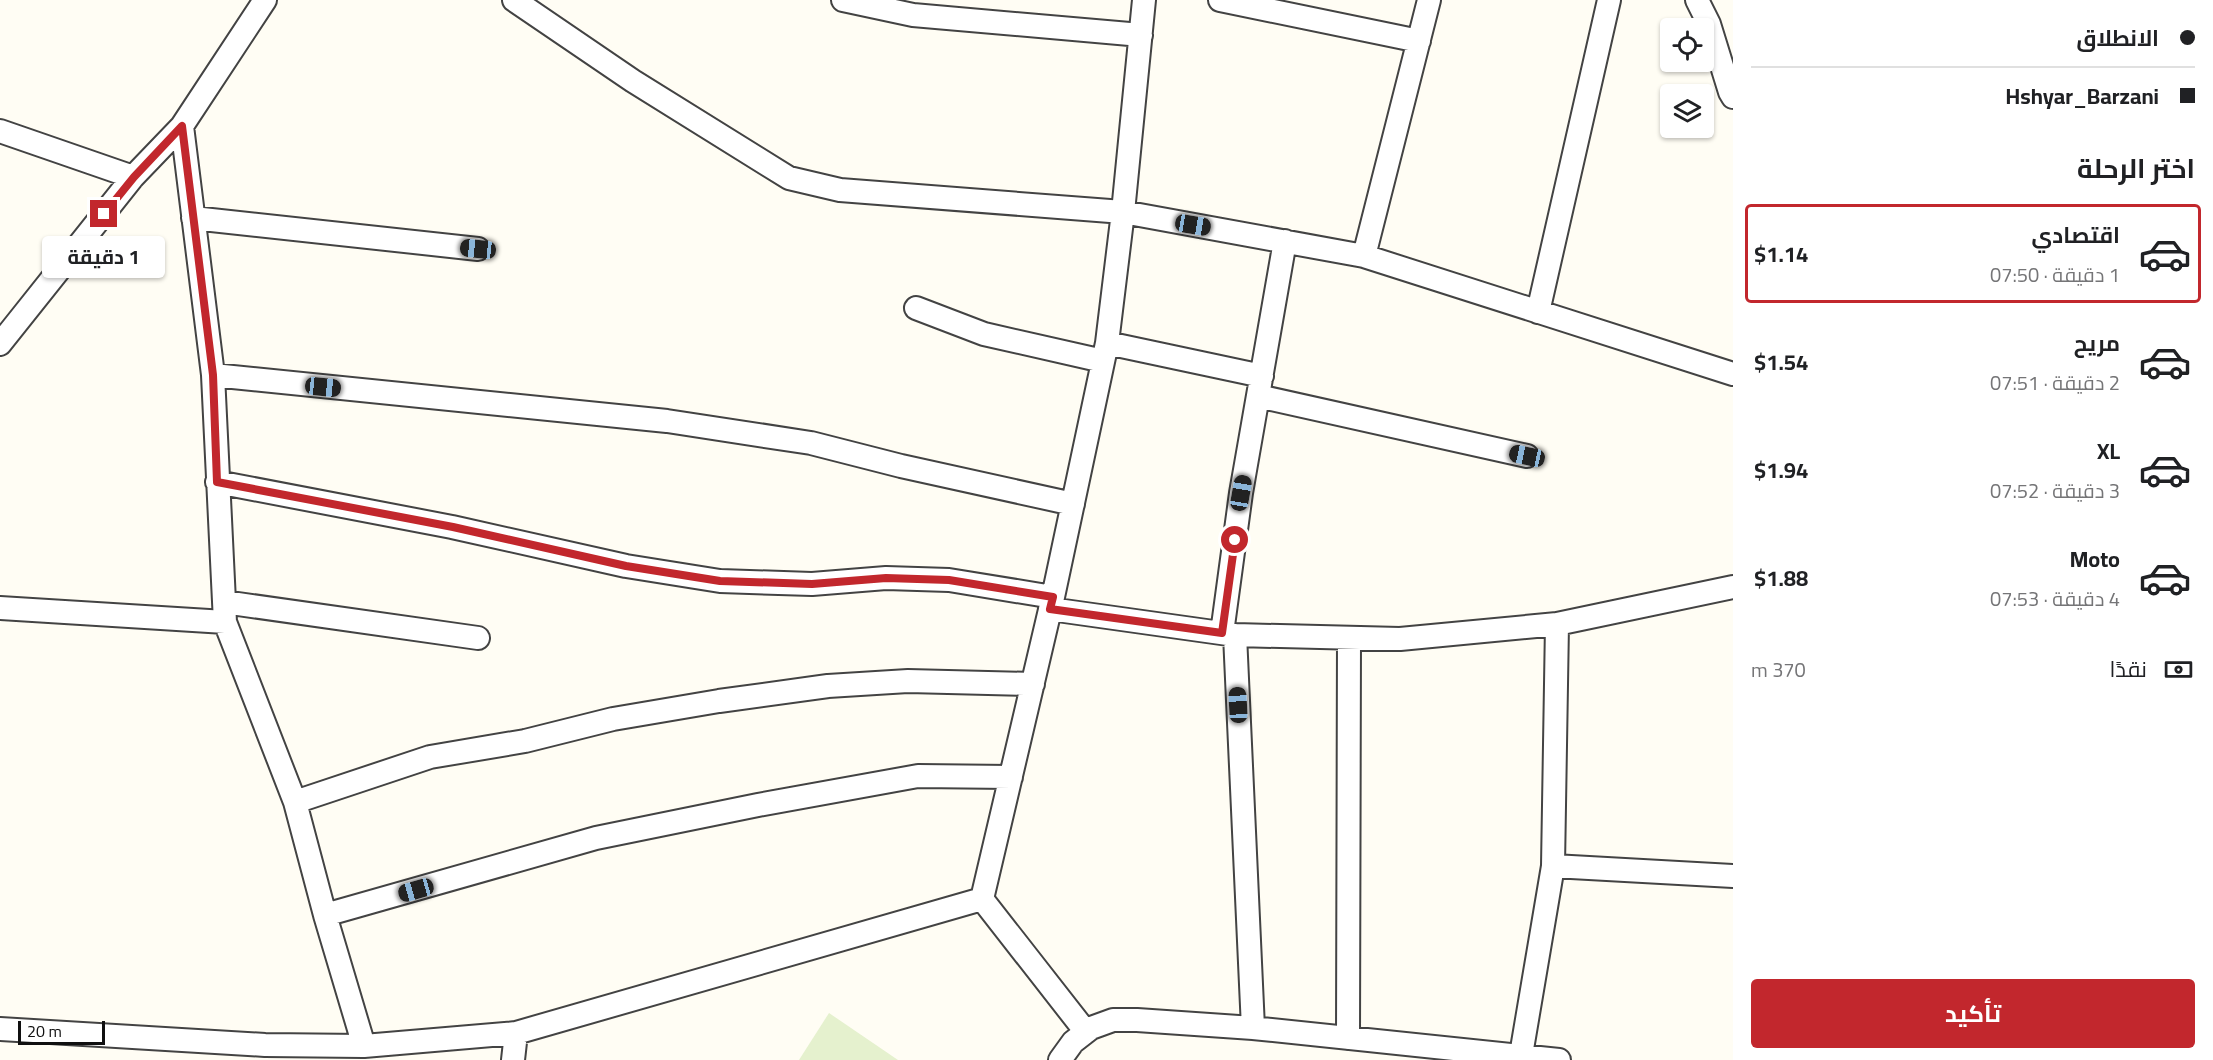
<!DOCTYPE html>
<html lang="ar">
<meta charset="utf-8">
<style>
:root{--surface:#fff;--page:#f6f6f6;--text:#202124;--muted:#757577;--line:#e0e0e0;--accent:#c2272d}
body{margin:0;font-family:Georgia,Cairo,serif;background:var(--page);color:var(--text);direction:rtl;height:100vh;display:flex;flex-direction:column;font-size:22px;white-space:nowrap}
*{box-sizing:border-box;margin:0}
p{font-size:20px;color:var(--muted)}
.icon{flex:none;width:33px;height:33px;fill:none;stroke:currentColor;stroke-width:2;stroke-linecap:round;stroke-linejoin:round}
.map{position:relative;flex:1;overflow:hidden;direction:ltr}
.sheet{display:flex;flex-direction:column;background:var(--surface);width:480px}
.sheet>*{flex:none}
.banner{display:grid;align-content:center;height:132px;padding:0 18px;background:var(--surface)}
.controls{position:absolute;left:1660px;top:18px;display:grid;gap:12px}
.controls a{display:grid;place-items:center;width:54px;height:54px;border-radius:6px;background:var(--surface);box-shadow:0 2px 4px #0004;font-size:30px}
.scale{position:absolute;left:18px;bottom:15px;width:87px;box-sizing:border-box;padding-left:6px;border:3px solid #101010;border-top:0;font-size:16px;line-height:21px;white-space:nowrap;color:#101010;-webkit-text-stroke:4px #fff;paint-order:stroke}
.end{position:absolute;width:27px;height:27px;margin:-14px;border:8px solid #c2272d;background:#fff;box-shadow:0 0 0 3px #fff}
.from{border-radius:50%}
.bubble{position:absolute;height:42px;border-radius:6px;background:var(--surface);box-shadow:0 2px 4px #0004;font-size:20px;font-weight:700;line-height:42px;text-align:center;direction:rtl}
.car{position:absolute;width:18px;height:36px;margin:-18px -9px;border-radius:8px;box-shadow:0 0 4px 2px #0007;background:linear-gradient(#222 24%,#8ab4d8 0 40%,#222 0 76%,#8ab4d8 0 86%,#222 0)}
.banner b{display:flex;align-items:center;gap:21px;height:57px;font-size:22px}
.banner b+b{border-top:2px solid var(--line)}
.banner i{width:15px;height:15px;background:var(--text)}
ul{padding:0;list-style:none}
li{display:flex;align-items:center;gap:18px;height:99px;margin:0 12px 9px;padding:0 6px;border:3px solid transparent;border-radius:6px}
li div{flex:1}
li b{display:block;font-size:22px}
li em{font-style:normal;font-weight:700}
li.current{border-color:var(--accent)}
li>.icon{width:54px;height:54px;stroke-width:1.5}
h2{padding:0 18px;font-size:27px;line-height:72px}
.pay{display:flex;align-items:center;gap:15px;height:66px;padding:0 18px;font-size:22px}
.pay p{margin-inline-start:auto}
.cta{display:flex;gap:12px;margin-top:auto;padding:12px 18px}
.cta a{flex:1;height:69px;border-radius:6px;background:var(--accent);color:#fff;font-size:24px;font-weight:700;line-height:69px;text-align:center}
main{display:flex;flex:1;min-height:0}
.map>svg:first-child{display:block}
.pitch{fill:#e5f1ce}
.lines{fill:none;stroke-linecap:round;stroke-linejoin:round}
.minor-casing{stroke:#434343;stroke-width:26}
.minor{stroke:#fff;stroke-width:22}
.route{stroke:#c2272d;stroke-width:8}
</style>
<main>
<section class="sheet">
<div class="banner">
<b><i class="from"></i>الانطلاق</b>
<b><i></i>Hshyar_Barzani</b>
</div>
<h2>اختر الرحلة</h2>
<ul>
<li class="current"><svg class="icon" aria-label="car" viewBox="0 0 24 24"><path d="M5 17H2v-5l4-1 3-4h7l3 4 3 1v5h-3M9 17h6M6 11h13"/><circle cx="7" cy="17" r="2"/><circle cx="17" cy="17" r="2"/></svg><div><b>اقتصادي</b><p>1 دقيقة · 07:50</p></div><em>$1.14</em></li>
<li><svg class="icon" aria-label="car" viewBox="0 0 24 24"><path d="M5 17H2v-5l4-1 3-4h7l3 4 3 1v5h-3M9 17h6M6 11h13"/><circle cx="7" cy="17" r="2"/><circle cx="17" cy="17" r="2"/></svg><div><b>مريح</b><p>2 دقيقة · 07:51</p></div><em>$1.54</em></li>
<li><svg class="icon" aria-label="car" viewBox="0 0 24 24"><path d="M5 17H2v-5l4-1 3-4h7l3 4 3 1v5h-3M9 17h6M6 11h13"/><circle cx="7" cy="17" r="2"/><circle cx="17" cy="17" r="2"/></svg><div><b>XL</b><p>3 دقيقة · 07:52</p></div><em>$1.94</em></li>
<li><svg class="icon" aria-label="car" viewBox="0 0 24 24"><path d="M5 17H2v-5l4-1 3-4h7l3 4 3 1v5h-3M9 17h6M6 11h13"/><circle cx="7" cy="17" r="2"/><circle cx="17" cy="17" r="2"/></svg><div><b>Moto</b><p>4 دقيقة · 07:53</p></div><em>$1.88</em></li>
</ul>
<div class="pay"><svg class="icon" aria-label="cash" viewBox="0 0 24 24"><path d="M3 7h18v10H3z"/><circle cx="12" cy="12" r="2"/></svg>نقدًا<p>370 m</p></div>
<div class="cta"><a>تأكيد</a></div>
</section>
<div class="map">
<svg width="1733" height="1060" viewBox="0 0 1733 1060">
<rect width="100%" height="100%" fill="#fffdf4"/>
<path class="pitch" d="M829 1013 898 1060H799Z"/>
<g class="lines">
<g class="minor-casing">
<path id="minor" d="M514 0 633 81 789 178 840 190 1123 212 1364 256 1733 374
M843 0 913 15 1141 35
M1220 0 1419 41
M1697 0 1709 24 1730 92 1733 97
M182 126 213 375 225 622 295 802 325 915 364 1046
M0 131 133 177
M193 218 478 249
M1364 256 1429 0
M916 308 984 334 1103 361
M1538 312 1609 0
M1107 343 1262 376
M0 344 133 177 182 126 265 0
M213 375 667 421 811 443 901 466 1073 504
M1258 396 1527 456
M217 482 452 527 626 566 720 581 812 584 886 578 949 580 1053 597
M224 602 478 638
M0 608 225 622
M1050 609 1235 635 1400 639 1557 624 1733 587
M1222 633 1241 493 1285 241
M1235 635 1253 1028
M295 802 430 757 525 741 613 719 719 701 828 686 908 681 1033 684
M1553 866 1733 876
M982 899 1053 597 1107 343 1123 212 1144 0
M982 899 1086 1032
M325 915 596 838 758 805 918 776 1011 777
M0 1029 265 1045 364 1046 516 1033 982 899
M1348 1038 1349 638
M1521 1055 1553 866 1557 624
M513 1060 516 1033
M1060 1060 1073 1042 1091 1028 1113 1020H1137L1253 1028 1559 1060"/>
</g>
<use href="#minor" class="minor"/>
</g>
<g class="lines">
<path class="route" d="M104 214 134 177 182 126 213 375 217 482 453 527 626 566 720 581 812 584 886 578 949 580 1053 597 1050 609 1222 633 1235 540"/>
</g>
</svg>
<div class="controls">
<a><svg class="icon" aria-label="locate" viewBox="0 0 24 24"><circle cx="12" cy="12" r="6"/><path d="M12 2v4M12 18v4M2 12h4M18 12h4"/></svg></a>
<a><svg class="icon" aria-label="layers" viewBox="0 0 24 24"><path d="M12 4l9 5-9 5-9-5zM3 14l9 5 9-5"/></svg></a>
</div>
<div class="scale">20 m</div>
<i class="end from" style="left:1235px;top:540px"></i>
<i class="end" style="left:104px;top:214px"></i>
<div class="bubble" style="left:42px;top:236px;width:123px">1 دقيقة</div>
<i class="car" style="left:1193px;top:225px;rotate:100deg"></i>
<i class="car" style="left:478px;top:249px;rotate:276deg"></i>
<i class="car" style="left:323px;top:387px;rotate:96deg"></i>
<i class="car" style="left:1527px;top:456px;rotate:282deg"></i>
<i class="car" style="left:1241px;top:493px;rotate:10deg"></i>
<i class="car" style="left:1238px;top:705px;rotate:357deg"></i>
<i class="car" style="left:416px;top:890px;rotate:254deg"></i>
</div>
</main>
